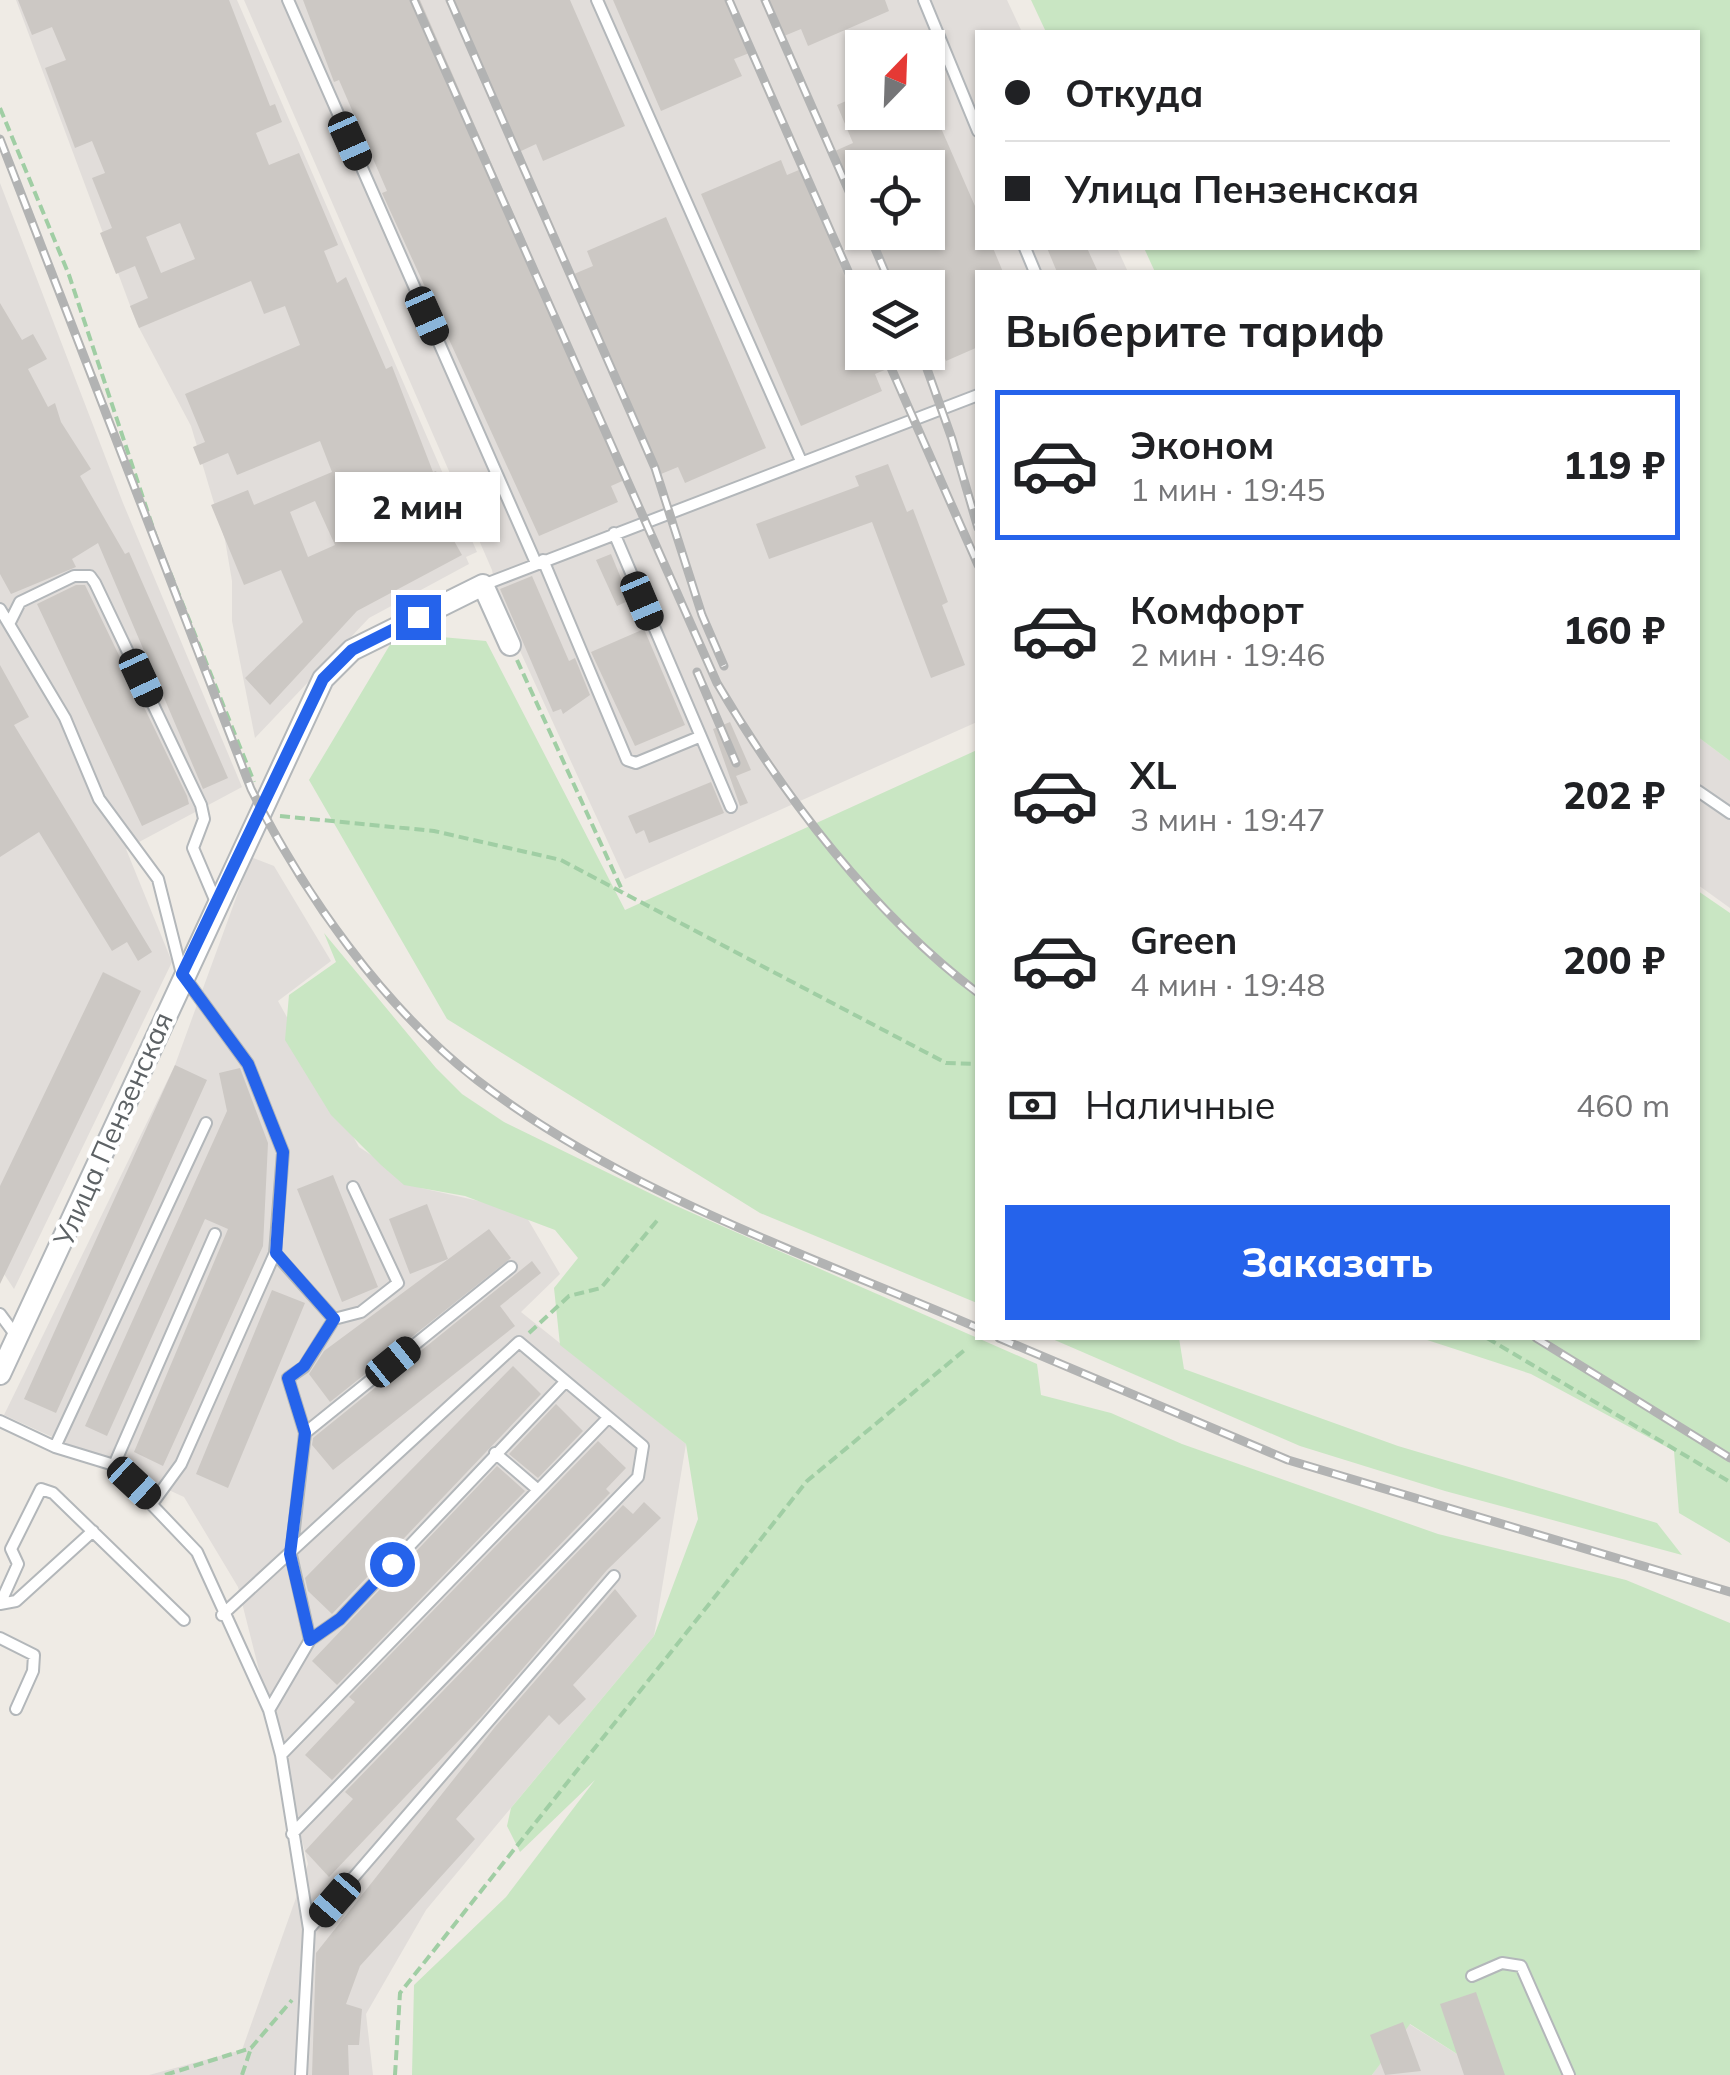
<!DOCTYPE html>
<html lang="ru">
<meta charset="utf-8">
<style>
:root{--surface:#fff;--page:#f2f2f2;--text:#202124;--muted:#757577;--line:#e0e0e0;--accent:#2563eb}
body{margin:0;font-family:Mulish,sans-serif;background:var(--page);color:var(--text);height:100vh;display:flex;flex-direction:column;font-size:38px;white-space:nowrap}
*{box-sizing:border-box;margin:0}
p{font-size:32px;color:var(--muted)}
.icon{flex:none;width:55px;height:55px;fill:none;stroke:currentColor;stroke-width:2;stroke-linecap:round;stroke-linejoin:round}
.map{position:relative;flex:1;overflow:hidden}
.side{position:absolute;left:975px;top:270px;width:725px;height:1070px;display:flex;flex-direction:column;background:var(--surface);border-radius:0px;box-shadow:0 2px 8px #0004}
.side>*{flex:none}
.guide{position:absolute;left:975px;top:30px;width:725px;height:220px;border-radius:0px;box-shadow:0 2px 8px #0004;display:grid;align-content:center;height:220px;padding:0 30px;background:var(--surface)}
.needle{width:65px;rotate:23deg}
.controls{position:absolute;left:845px;top:30px;display:grid;gap:20px}
.controls a{display:grid;place-items:center;width:100px;height:100px;border-radius:0px;background:var(--surface);box-shadow:0 2px 8px #0004;font-size:50px}
.end{position:absolute;width:45px;height:45px;margin:-22px;border:12px solid #2563eb;background:#fff;box-shadow:0 0 0 5px #fff}
.from{border-radius:50%}
.bubble{position:absolute;height:70px;border-radius:0px;background:var(--surface);box-shadow:0 2px 8px #0004;font-size:32px;font-weight:800;line-height:70px;text-align:center}
.car{position:absolute;width:30px;height:60px;margin:-30px -15px;border-radius:12px;box-shadow:0 0 8px 2px #0007;background:linear-gradient(#222 24%,#8ab4d8 0 40%,#222 0 76%,#8ab4d8 0 86%,#222 0)}
.guide b{display:flex;align-items:center;gap:35px;height:95px;font-size:38px}
.guide b+b{border-top:2px solid var(--line)}
.guide i{width:25px;height:25px;background:var(--text)}
ul{padding:0;list-style:none}
li{display:flex;align-items:center;gap:30px;height:150px;margin:0 20px 15px;padding:0 10px;border:5px solid transparent;border-radius:0px}
li div{flex:1}
li b{display:block;font-size:38px}
li em{font-style:normal;font-weight:800}
li.active{border-color:var(--accent)}
li>.icon{width:90px;height:90px;stroke-width:1.5}
h2{padding:0 30px;font-size:45px;line-height:120px}
.pay{display:flex;align-items:center;gap:25px;height:110px;padding:0 30px;font-size:38px}
.pay p{margin-inline-start:auto}
.action{display:flex;gap:20px;margin-top:auto;padding:20px 30px}
.action a{flex:1;height:115px;border-radius:0px;background:var(--accent);color:#fff;font-size:40px;font-weight:800;line-height:115px;text-align:center}
.map>svg:first-child{display:block}
.industrial{fill:#e1ddda;fill-rule:evenodd}
.green{fill:#c9e6c3}
.building{fill:#ccc8c4;fill-rule:evenodd}
.lines{fill:none;stroke-linecap:round;stroke-linejoin:round}
.service-casing{stroke:#b3b7ba;stroke-width:14}
.minor-casing{stroke:#b3b7ba;stroke-width:24}
.path{stroke:#a0cea4;stroke-width:4;stroke-dasharray:10 5;stroke-linecap:butt}
.service{stroke:#fff;stroke-width:10}
.minor{stroke:#fff;stroke-width:20}
.rail-casing{stroke:#b2b3b3;stroke-width:9}
.rail{stroke:#fff;stroke-width:5;stroke-dasharray:15;stroke-linecap:butt}
.route{stroke:#2563eb;stroke-width:12}
.labels{text-anchor:middle;stroke-width:8;stroke-linejoin:round;paint-order:stroke}
.street-label{font-size:28px;fill:#5d6265;stroke:#fff}
</style>
<div class="map">
<svg width="1730" height="2075" viewBox="0 0 1730 2075">
<rect width="100%" height="100%" fill="#efebe5"/>
<path class="industrial" d="M16 0H237L477 552 466 557 469 564 369 618 255 738 232 621V581L225 540 191 426 137 324Z
M244 0H1007L1022 32H978V248H1117L1128 272H978L977 722 625 879 498 603 492 570ZM862 48H928V112H862ZM862 168H928V232H862ZM862 288H928V352H862Z
M0 183 123 503 242 787 126 849 172 962 14 1289 0 1268Z
M1698 737 1730 761V908L1698 885Z
M251 857 274 866 331 961 278 1001 359 1147 421 1188 523 1211 560 1274 521 1312 686 1444 654 1636 426 1910 366 2014 373 2075H149L242 2050 308 1864 238 1587 184 1497 4 1415 175 1065Z
M1409 2024 1484 2071 1490 2075H1372Z"/>
<path class="green" d="M1031 0H1730V761L1698 737V272H1155L1144 248H1698V32H1046Z
M397 633 486 641 625 910 977 750V1303L760 1213 447 1019 309 780Z
M1698 891 1730 913V1543L1679 1513 1674 1451 1531 1374 1421 1338H1698Z
M324 933 436 1068 462 1094 504 1122 674 1205 1037 1364 1041 1395 1111 1413 1182 1444 1438 1534 1626 1580 1730 1623V2075H1490L1410 2024 1372 2075H412L414 1985 506 1897 595 1780 520 1852 507 1826 511 1808 654 1636 698 1519 686 1444 560 1345 554 1288 578 1258 555 1230 465 1196 404 1185 381 1165 331 1115 285 1040 289 995 336 962Z
M1050 1338H1179L1184 1369 1398 1446 1657 1523 1682 1555 1445 1491 1300 1446Z"/>
<path class="building" d="M18 0H229L270 106 275 104 282 122 256 133 269 165 299 153 338 245 324 251 337 283 346 277 386 369 392 366 433 472 436 471 458 516 444 523 462 555 357 611 270 705 245 678 303 622 281 570 244 585 211 505 248 490 254 505 332 472 320 441 237 475 228 453 200 465 193 447 205 442 185 394 300 345 285 306 264 314 251 281 139 328 130 306 148 298 135 266 116 274 100 233 112 228 92 178 105 173 92 141 75 148 45 68 66 60 52 27 32 35ZM180 223 195 259 161 273 146 237ZM315 501 335 545 308 557 290 512Z
M303 0H420L629 478 611 486 618 502 539 536 382 193 387 191 339 80 334 82Z
M454 0H570L625 126 543 161 536 144 519 152Z
M613 0H729L752 52 734 59 742 76 661 111Z
M768 0H885L889 11 808 46 801 29 784 36Z
M862 94V112H934L978 213V248H993L1003 272H978V347L946 361 939 344 928 349V288H894L870 232H928V168H862V215L835 151 853 143 837 105Z
M781 160 787 175 806 167 862 298V352H886L892 367 875 374 882 391 801 426 701 194Z
M666 217 766 448 685 483 678 467 661 474 574 274 593 266 587 251Z
M1047 248H1087L1098 272H1057Z
M0 303 22 340 33 334 47 359 28 369 48 407 55 403 61 422 91 469 80 476 125 554 129 552 228 778 203 789 98 543 72 559 76 567 11 594 0 574Z
M888 464 907 512 913 509 948 602 942 605 965 665 931 678 872 522 769 559 756 524 859 486 855 476Z
M611 554 630 600 617 606 596 560Z
M532 576 569 661 575 658 590 695 563 714 561 709 553 712 500 589Z
M76 585H85L187 796 189 804 142 826 37 604Z
M644 629 685 725 635 746 591 652Z
M0 665 29 717 14 725 152 952 138 961 127 942 112 951 39 832 0 857Z
M730 722 751 770 736 776 748 803 740 806 713 729Z
M711 782 724 813 649 843 644 830 636 834 628 816Z
M103 972 141 991 0 1284V1186Z
M175 1065 207 1080 56 1413 24 1399Z
M240 1068 268 1143 263 1246 163 1466 134 1452 228 1229 205 1219 107 1436 85 1426 227 1111 219 1073Z
M333 1175 378 1287 342 1302 297 1189Z
M427 1204 448 1259 410 1274 389 1219Z
M489 1229 511 1258 330 1402 309 1374 324 1351Z
M532 1261 541 1273 500 1306 515 1326 333 1470 312 1445 313 1438Z
M272 1290 305 1303 228 1488 196 1474Z
M513 1366 541 1394 332 1614 308 1591 305 1578Z
M556 1404 583 1431 538 1478 509 1454Z
M598 1441 626 1468 606 1489 610 1493 332 1780 305 1755 355 1702 349 1697Z
M497 1466 525 1491 337 1685 312 1661Z
M644 1502 661 1518 607 1570 482 1716 329 1877 305 1851 353 1799 345 1792 623 1505 633 1514Z
M615 1589 637 1616 573 1685 586 1699 559 1725 549 1715 456 1819 475 1839 360 1966 346 2004 362 2009 359 2045H348L349 2075H312L316 1953 495 1727Z
M1476 1992 1505 2075H1464L1440 2004Z
M1403 2022 1421 2071 1385 2075 1370 2035Z"/>
<g class="lines">
<g class="service-casing">
<path id="service" d="M288 0 536 563
M597 0 801 461
M924 0 978 131
M1025 248 1035 272
M614 533 731 807
M543 560 627 760 636 763 699 737
M483 585 978 395
M0 609 65 718 99 799 158 879 182 974 248 1064 283 1152 275 1253 181 1464 154 1501
M9 624 20 602 74 576H90L95 583 201 805 204 819 193 848 216 902
M1698 791 1730 813
M275 1253 334 1319
M0 1314 17 1337
M0 1421 55 1447 114 1465 197 1552 269 1710 281 1755 309 1929 301 2075
M305 1433 511 1267
M55 1447 206 1123
M495 1453 537 1489
M114 1465 215 1234
M0 1604 18 1564 11 1549 41 1489 53 1493 184 1620
M0 1604 16 1601 93 1531
M222 1615 519 1342 643 1446 638 1477 292 1834
M0 1638 34 1655 33 1671 16 1709
M310 1640 340 1619 565 1382
M269 1710 310 1640 291 1555 305 1433 288 1378 304 1367 334 1319 361 1312 398 1283 353 1187
M281 1755 608 1418
M309 1929 614 1576
M1472 1976 1502 1963 1521 1966 1569 2075"/>
</g>
<g class="minor-casing">
<path id="minor" d="M0 1374 323 679 352 650 483 585 510 645"/>
</g>
<path class="path" d="M0 108 69 275 157 540 254 782
M517 660 623 892
M280 816 434 831 561 860 946 1063 978 1064
M529 1333 569 1296 601 1288 660 1217
M1487 1338 1730 1482
M165 2075 251 2048 292 2000
M242 2075 251 2048
M395 2075 400 1993 807 1481 967 1348"/>
<use href="#service" class="service"/>
<use href="#minor" class="minor"/>
<g class="rail-casing">
<path id="rail" d="M414 0 717 683C783 795 873 914 978 993
M450 0 655 468 702 615 724 666
M729 0 862 303
M765 0 862 221
M0 139 251 789C304 894 383 1007 477 1080 624 1193 809 1255 978 1328
M868 232 892 288
M884 352 978 565
M921 352 952 439 978 528
M697 672 736 763
M999 1338 1288 1460 1730 1592
M1536 1338 1730 1458"/>
</g>
<use href="#rail" class="rail"/>
</g>
<g class="lines">
<path class="route" d="M392 1564 340 1619 310 1640 290 1554 305 1433 288 1378 304 1366 334 1319 276 1253 283 1152 248 1064 182 974 323 679 352 650 418 617"/>
</g>
<g class="labels">
<g class="street-label">
<text transform="translate(113 1129) rotate(-66)" y="10">Улица Пензенская</text>
</g>
</g>
</svg>
<div class="controls">
<a><svg class="needle" viewBox="-14 -14 28 28"><path d="M0-13l5 13h-10z" fill="#e53935"/><path d="M0 13l5-13h-10z" fill="#757577"/></svg></a>
<a><svg class="icon" aria-label="locate" viewBox="0 0 24 24"><circle cx="12" cy="12" r="6"/><path d="M12 2v4M12 18v4M2 12h4M18 12h4"/></svg></a>
<a><svg class="icon" aria-label="layers" viewBox="0 0 24 24"><path d="M12 4l9 5-9 5-9-5zM3 14l9 5 9-5"/></svg></a>
</div>
<i class="end from" style="left:392px;top:1564px"></i>
<i class="end" style="left:418px;top:617px"></i>
<div class="bubble" style="left:335px;top:472px;width:165px">2 мин</div>
<i class="car" style="left:350px;top:141px;rotate:156deg"></i>
<i class="car" style="left:427px;top:316px;rotate:156deg"></i>
<i class="car" style="left:642px;top:601px;rotate:157deg"></i>
<i class="car" style="left:141px;top:678px;rotate:155deg"></i>
<i class="car" style="left:393px;top:1362px;rotate:51deg"></i>
<i class="car" style="left:134px;top:1483px;rotate:133deg"></i>
<i class="car" style="left:335px;top:1900px;rotate:221deg"></i>
<div class="guide">
<b><i class="from"></i>Откуда</b>
<b><i></i>Улица Пензенская</b>
</div>
<section class="side">
<h2>Выберите тариф</h2>
<ul>
<li class="active"><svg class="icon" aria-label="car" viewBox="0 0 24 24"><path d="M5 17H2v-5l4-1 3-4h7l3 4 3 1v5h-3M9 17h6M6 11h13"/><circle cx="7" cy="17" r="2"/><circle cx="17" cy="17" r="2"/></svg><div><b>Эконом</b><p>1 мин · 19:45</p></div><em>119 ₽</em></li>
<li><svg class="icon" aria-label="car" viewBox="0 0 24 24"><path d="M5 17H2v-5l4-1 3-4h7l3 4 3 1v5h-3M9 17h6M6 11h13"/><circle cx="7" cy="17" r="2"/><circle cx="17" cy="17" r="2"/></svg><div><b>Комфорт</b><p>2 мин · 19:46</p></div><em>160 ₽</em></li>
<li><svg class="icon" aria-label="car" viewBox="0 0 24 24"><path d="M5 17H2v-5l4-1 3-4h7l3 4 3 1v5h-3M9 17h6M6 11h13"/><circle cx="7" cy="17" r="2"/><circle cx="17" cy="17" r="2"/></svg><div><b>XL</b><p>3 мин · 19:47</p></div><em>202 ₽</em></li>
<li><svg class="icon" aria-label="car" viewBox="0 0 24 24"><path d="M5 17H2v-5l4-1 3-4h7l3 4 3 1v5h-3M9 17h6M6 11h13"/><circle cx="7" cy="17" r="2"/><circle cx="17" cy="17" r="2"/></svg><div><b>Green</b><p>4 мин · 19:48</p></div><em>200 ₽</em></li>
</ul>
<div class="pay"><svg class="icon" aria-label="cash" viewBox="0 0 24 24"><path d="M3 7h18v10H3z"/><circle cx="12" cy="12" r="2"/></svg>Наличные<p>460 m</p></div>
<div class="action"><a>Заказать</a></div>
</section>
</div>
